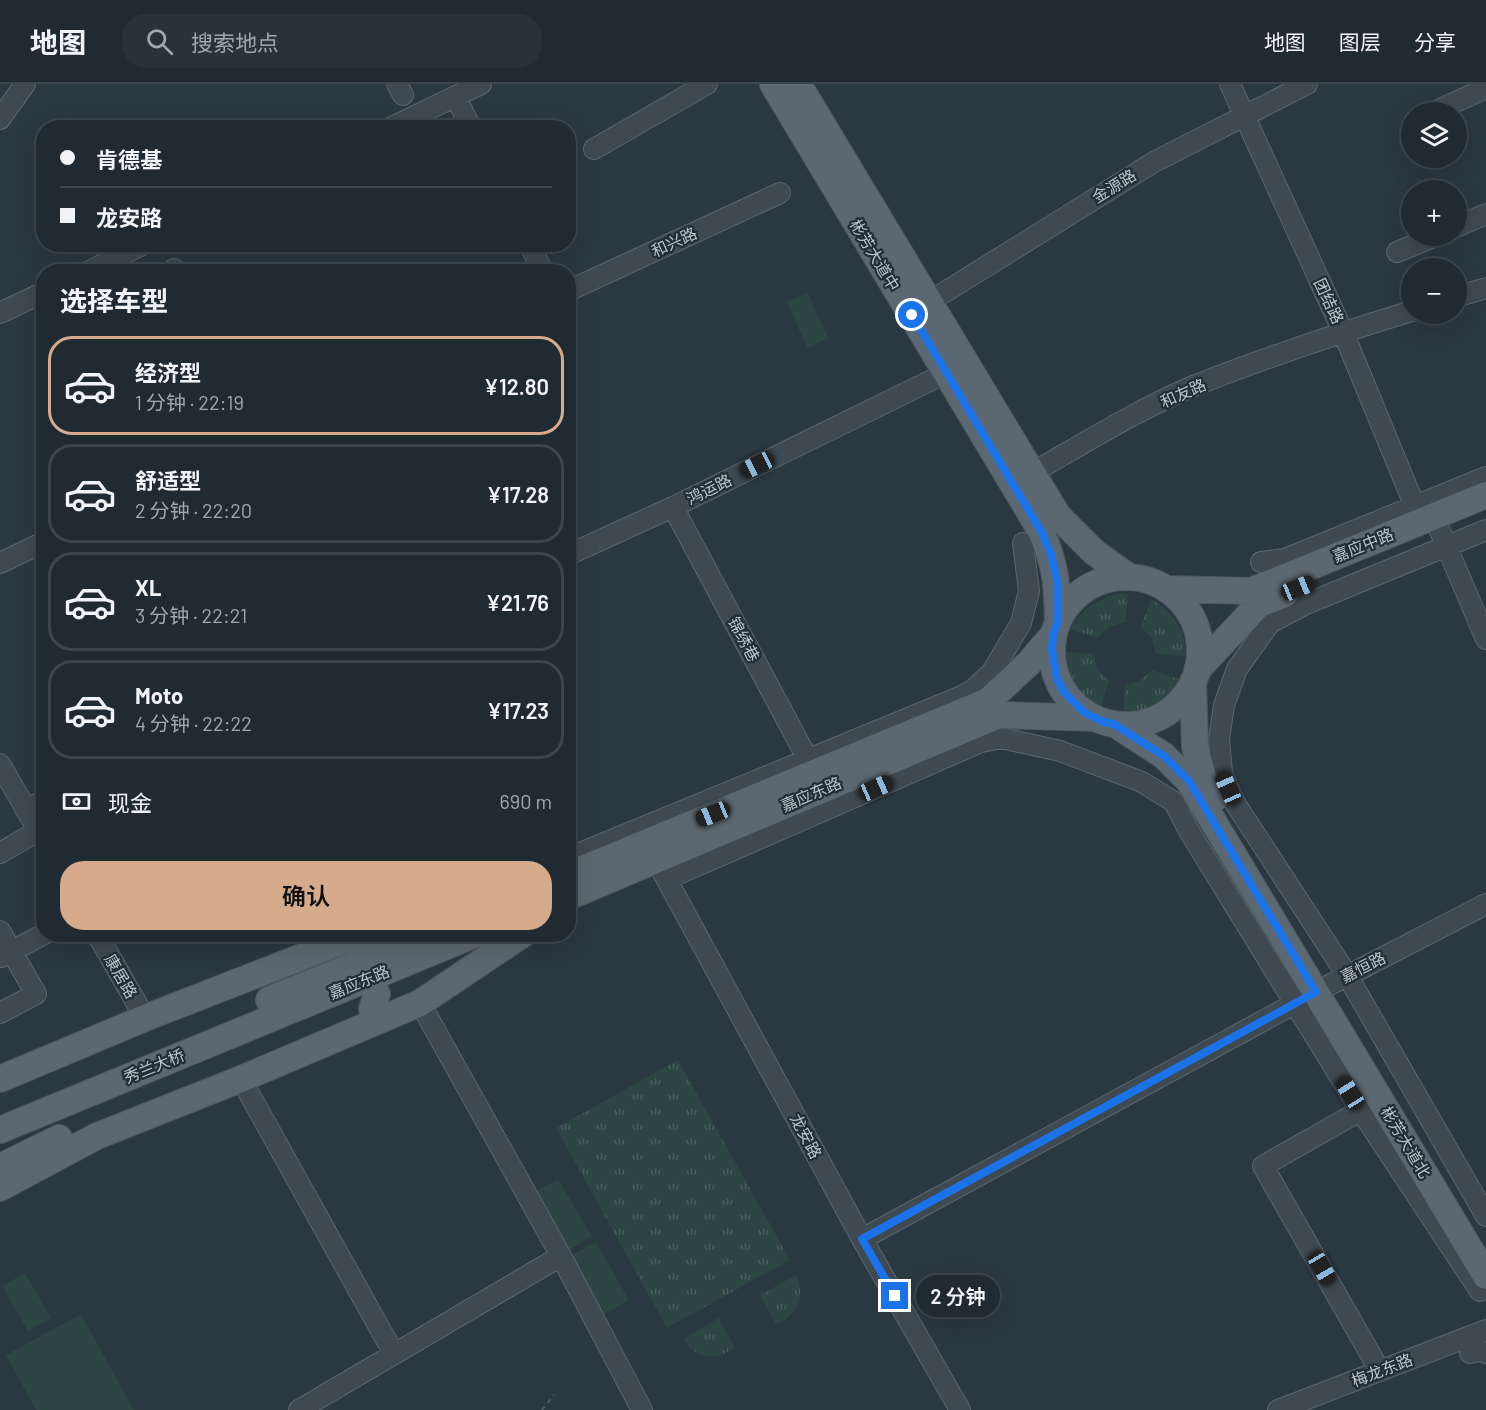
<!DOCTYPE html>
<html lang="zh">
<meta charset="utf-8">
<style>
:root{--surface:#202a32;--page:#28323a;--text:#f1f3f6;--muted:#a2a7ac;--line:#3d464d;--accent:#d6ab8b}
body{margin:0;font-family:Barlow,"Noto Sans SC",sans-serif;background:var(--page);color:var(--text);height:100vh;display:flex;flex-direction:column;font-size:22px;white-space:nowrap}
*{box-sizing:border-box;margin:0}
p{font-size:20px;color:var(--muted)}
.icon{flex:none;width:33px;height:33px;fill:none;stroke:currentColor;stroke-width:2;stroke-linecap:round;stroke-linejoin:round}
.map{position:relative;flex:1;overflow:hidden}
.side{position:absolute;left:36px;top:180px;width:540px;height:678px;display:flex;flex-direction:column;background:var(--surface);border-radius:24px;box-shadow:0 6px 24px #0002,0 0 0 2px var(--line)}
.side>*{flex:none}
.hud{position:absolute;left:36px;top:36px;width:540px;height:132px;border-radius:24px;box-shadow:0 6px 24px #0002,0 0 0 2px var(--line);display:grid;align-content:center;height:132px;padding:0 24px;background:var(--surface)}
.controls{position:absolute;left:1401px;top:18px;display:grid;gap:12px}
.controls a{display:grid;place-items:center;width:66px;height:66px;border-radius:50%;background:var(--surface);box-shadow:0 6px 24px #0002,0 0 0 2px var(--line);font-size:30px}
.end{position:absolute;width:27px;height:27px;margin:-14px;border:8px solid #1a73e8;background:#fff;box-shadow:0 0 0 3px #fff}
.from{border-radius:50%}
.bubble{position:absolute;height:42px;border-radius:21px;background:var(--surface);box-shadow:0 6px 24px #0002,0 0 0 2px var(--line);font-size:20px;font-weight:600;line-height:42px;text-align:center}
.car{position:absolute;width:18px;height:36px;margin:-18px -9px;border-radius:8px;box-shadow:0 0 4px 2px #0007;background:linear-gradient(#222 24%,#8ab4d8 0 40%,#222 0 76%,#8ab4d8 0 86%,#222 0)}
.hud b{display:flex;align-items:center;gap:21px;height:57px;font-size:22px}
.hud b+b{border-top:2px solid var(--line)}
.hud i{width:15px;height:15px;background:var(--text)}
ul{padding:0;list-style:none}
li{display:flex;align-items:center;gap:18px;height:99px;margin:0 12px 9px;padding:0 12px;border:3px solid var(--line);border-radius:24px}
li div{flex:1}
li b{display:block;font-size:22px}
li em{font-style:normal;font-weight:600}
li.current{border-color:var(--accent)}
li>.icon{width:54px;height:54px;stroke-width:1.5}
h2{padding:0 24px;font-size:27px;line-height:72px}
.pay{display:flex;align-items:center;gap:15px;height:66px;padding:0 24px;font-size:22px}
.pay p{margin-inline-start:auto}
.button{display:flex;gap:12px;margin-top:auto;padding:12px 24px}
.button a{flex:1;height:69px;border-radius:24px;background:var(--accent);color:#111;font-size:24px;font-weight:600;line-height:69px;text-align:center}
header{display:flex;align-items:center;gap:36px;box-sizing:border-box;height:84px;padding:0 30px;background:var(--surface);border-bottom:2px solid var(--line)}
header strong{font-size:28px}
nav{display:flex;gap:33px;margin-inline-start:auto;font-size:21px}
.search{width:420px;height:54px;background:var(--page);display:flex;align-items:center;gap:15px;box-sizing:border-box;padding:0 21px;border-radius:24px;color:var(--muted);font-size:22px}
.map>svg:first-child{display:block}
.grass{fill:url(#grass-tufts)}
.garden{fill:#2d4543}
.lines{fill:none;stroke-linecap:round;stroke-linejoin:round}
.minor-casing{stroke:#5c676f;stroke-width:22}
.major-casing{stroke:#4b555e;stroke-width:28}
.path{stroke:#4c6060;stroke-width:2;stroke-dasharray:4.5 4.5;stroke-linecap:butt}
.minor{stroke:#3e4951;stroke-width:20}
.major{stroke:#5c6871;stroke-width:26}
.route{stroke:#1a73e8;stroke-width:8}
.labels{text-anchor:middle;stroke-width:4.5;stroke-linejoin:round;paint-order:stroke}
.street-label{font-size:16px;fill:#bbc4cb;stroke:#222e37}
</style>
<header>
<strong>地图</strong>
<div class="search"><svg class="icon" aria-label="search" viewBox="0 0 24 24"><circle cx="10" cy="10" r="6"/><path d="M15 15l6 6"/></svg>搜索地点</div>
<nav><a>地图</a><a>图层</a><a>分享</a></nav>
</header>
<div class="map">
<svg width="1486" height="1326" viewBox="0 0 1486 1326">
<defs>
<pattern id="grass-tufts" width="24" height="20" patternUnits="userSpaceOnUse" patternTransform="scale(1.5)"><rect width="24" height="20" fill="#2d4543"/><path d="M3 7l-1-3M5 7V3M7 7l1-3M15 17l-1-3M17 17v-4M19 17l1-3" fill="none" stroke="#4a5e5d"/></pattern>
</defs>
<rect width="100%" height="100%" fill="#2a3842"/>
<path class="grass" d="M1116 510H1128L1125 538 1109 543 1097 554 1070 545C1081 526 1095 516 1116 510Z
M1151 515C1174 529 1185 546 1187 573L1156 570 1152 554 1141 543Z
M1064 568 1093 570 1098 585 1109 597 1100 626C1077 612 1066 595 1064 568Z
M1152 586 1181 596C1167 619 1149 630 1123 631L1125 601 1140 597Z
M678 976 790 1176 667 1244 556 1044Z
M796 1191C806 1214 798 1230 776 1241L760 1211Z
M719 1234 735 1264C715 1277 698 1276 683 1255Z"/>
<path class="garden" d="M808 209 828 254 807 264 787 218Z
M558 1095 592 1152 562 1170 528 1112Z
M596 1158 629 1216 599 1233 565 1175Z
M25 1189 51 1234 28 1247 2 1202Z
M81 1230 134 1326H36L6 1271Z"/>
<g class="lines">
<g class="minor-casing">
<path id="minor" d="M397 0 403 11
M1230 0 1343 248 1421 437
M455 12 471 44
M1434 28 1486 4
M0 35 25 0
M390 44 481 0
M594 65 707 0
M1456 143 1486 130
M529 160 543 188
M1397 168 1436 152
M174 185 175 188
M87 188 144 160
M568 207 780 109
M1456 213 1486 204
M929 218 1154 78 1307 0
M0 229 44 208
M1032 389C1086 358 1139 325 1196 301 1267 273 1339 249 1412 227
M673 423 813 685
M1486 446 1306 520 1270 539 1237 585 1224 621 1219 655 1222 689 1235 719 1347 891 1486 1132
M1440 447 1486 555
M568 471 673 423 946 289
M1261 478 1285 475 1486 393
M0 479 44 458
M0 680 44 757
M25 725 44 717
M0 769 38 747
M568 774 962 612 974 605 992 588 1021 539 1029 507 1023 459
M661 785 862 1155 960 1326
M667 795 981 658 1001 654 1060 667 1142 698 1174 718 1189 747 1361 1027 1480 1207
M0 847 36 910 0 929
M97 850 145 934
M1 873 44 850
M420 919 561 1172 642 1326
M241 995 394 1270
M1372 1020 1263 1082 1380 1287
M862 1155 1316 908 1486 820
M1470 1269 1480 1267 1486 1269
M299 1326 561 1172
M1278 1326 1486 1246"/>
</g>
<g class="major-casing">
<path id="major" d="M773 0 1041 447C1056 482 1057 499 1058 537
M798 0 1058 432 1094 468 1129 493
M1052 567a74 74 0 1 1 148 0a74 74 0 1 1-148 0Z
M1166 505 1251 507 1486 411
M1197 586 1259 520 1285 510
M1193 598 1195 663 1203 693 1215 714
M1115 640 1164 672 1189 697 1486 1192
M568 791 988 617 1029 579 1053 551
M568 813 999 631 1094 634
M369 894 377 910 372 925
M269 916 429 850
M0 995 145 934 353 853 364 877
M0 1046 476 850
M0 1083 59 1054
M0 1104 97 1052 241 995 420 919 523 850"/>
</g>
<path class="path" d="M542 1326 554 1311"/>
<use href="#minor" class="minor"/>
<use href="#major" class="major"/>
</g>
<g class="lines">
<path class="route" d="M895 1212 862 1155 1316 908 1189 697 1164 672 1114 640 1104 638 1085 629 1064 608 1057 595 1052 566 1053 551 1058 537 1057 496 1051 470 1041 447 912 231"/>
</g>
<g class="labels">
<g class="street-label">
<text transform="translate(1114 102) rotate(-32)" y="6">金源路</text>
<text transform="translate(674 158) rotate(-25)" y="6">和兴路</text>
<text transform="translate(875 171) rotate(59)" y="6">彬芳大道中</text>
<text transform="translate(1329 217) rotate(65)" y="6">团结路</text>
<text transform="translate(1183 309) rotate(-24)" y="6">和友路</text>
<text transform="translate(709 405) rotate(-26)" y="6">鸿运路</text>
<text transform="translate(1363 461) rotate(-22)" y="6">嘉应中路</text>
<text transform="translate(744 555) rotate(62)" y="6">锦绣巷</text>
<text transform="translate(811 710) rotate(-23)" y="6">嘉应东路</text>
<text transform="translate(1363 883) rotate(-27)" y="6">嘉恒路</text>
<text transform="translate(121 892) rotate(60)" y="6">康居路</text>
<text transform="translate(359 898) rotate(-22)" y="6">嘉应东路</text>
<text transform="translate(154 982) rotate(-22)" y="6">秀兰大桥</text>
<text transform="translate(806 1052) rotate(62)" y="6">龙安路</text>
<text transform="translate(1406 1058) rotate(59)" y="6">彬芳大道北</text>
<text transform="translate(1382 1286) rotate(-21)" y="6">梅龙东路</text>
</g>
</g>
</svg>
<div class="controls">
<a><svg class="icon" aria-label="layers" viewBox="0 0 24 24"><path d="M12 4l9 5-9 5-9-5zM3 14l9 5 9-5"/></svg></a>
<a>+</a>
<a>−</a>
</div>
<i class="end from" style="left:912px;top:231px"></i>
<i class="end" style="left:895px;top:1212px"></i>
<div class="bubble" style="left:916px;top:1191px;width:84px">2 分钟</div>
<i class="car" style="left:757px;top:381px;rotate:244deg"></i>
<i class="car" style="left:1298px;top:504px;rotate:68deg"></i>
<i class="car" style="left:876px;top:704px;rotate:66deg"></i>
<i class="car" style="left:1228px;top:704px;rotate:336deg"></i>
<i class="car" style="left:713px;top:730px;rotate:248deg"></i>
<i class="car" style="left:1350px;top:1009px;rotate:328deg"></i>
<i class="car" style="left:1322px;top:1184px;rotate:150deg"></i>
<div class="hud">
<b><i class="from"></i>肯德基</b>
<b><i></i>龙安路</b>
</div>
<section class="side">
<h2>选择车型</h2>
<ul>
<li class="current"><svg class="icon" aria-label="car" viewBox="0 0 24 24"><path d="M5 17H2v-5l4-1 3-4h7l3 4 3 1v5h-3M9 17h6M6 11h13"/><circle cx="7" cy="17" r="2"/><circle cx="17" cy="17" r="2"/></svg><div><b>经济型</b><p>1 分钟 · 22:19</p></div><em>¥12.80</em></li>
<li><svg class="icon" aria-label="car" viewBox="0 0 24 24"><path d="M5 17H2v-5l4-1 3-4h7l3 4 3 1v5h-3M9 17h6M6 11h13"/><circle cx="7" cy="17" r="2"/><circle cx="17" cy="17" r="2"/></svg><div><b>舒适型</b><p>2 分钟 · 22:20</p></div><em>¥17.28</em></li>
<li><svg class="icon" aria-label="car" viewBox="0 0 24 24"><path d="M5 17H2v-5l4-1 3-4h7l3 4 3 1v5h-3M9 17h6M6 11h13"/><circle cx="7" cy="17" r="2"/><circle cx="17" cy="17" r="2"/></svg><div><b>XL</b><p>3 分钟 · 22:21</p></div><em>¥21.76</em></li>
<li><svg class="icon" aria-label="car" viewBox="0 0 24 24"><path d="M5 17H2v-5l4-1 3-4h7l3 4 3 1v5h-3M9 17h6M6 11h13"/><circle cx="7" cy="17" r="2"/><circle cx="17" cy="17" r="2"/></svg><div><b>Moto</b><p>4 分钟 · 22:22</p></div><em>¥17.23</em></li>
</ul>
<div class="pay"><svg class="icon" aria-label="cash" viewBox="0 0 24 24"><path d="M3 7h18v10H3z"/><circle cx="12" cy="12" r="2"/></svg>现金<p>690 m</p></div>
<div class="button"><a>确认</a></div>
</section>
</div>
